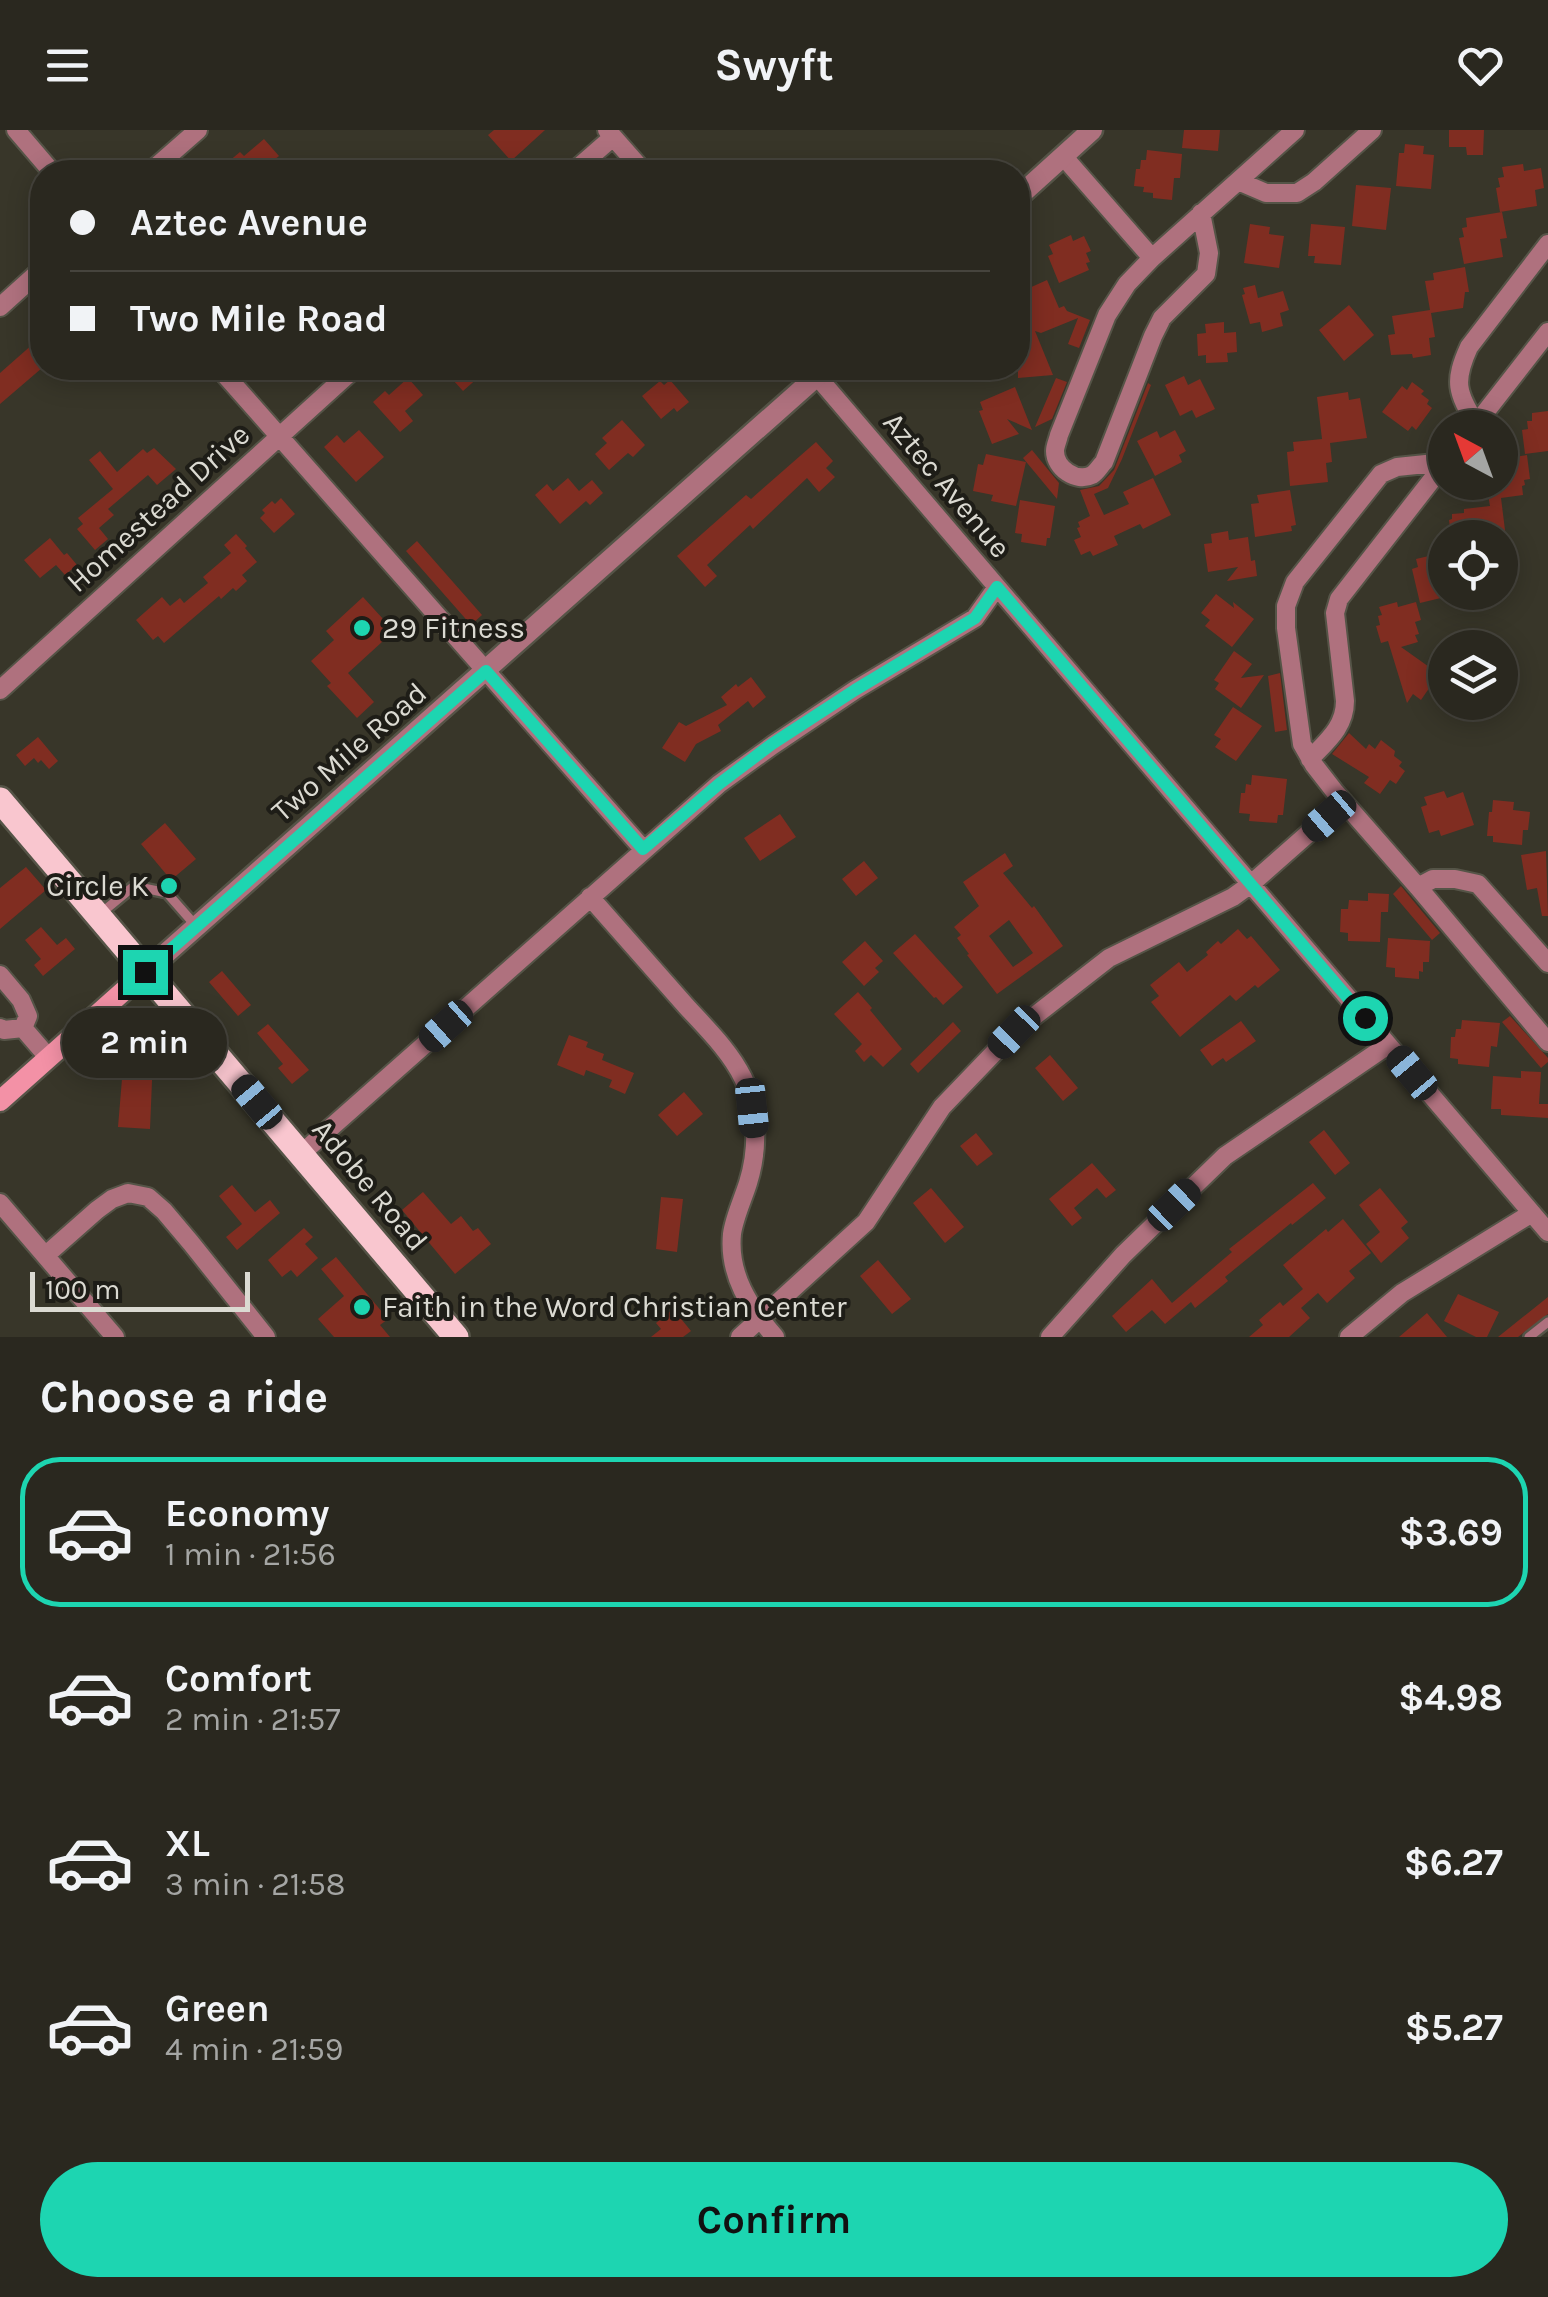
<!DOCTYPE html>
<meta charset="utf-8">
<style>
:root{--surface:#2a281f;--page:#36342c;--text:#f1f3f6;--muted:#a5a6a4;--line:#46443d;--accent:#1dd5b1}
body{margin:0;font-family:Karla,sans-serif;background:var(--page);color:var(--text);height:100vh;display:flex;flex-direction:column;font-size:38px;white-space:nowrap}
*{box-sizing:border-box;margin:0}
p{font-size:32px;color:var(--muted)}
.icon{flex:none;width:55px;height:55px;fill:none;stroke:currentColor;stroke-width:2;stroke-linecap:round;stroke-linejoin:round}
.map{position:relative;height:1207px;overflow:hidden}
.panel{display:flex;flex-direction:column;background:var(--surface);flex:1}
.panel>*{flex:none}
.hud{position:absolute;left:30px;top:30px;width:1000px;height:220px;border-radius:40px;box-shadow:0 5px 25px #0003,0 0 0 2px var(--line);display:grid;align-content:center;height:220px;padding:0 40px;background:var(--surface)}
.needle{width:65px;rotate:319deg}
.controls{position:absolute;left:1428px;top:280px;display:grid;gap:20px}
.controls a{display:grid;place-items:center;width:90px;height:90px;border-radius:50%;background:var(--surface);box-shadow:0 5px 25px #0003,0 0 0 2px var(--line);font-size:50px}
.scale{position:absolute;left:30px;bottom:25px;width:220px;box-sizing:border-box;padding-left:10px;border:5px solid #dbdad2;border-top:0;font-size:28px;line-height:35px;white-space:nowrap;color:#dbdad2;-webkit-text-stroke:8px #1e1d17;paint-order:stroke}
.end{position:absolute;width:45px;height:45px;margin:-22px;border:12px solid #1dd5b1;background:#111;box-shadow:0 0 0 5px #111}
.from{border-radius:50%}
.bubble{position:absolute;height:70px;border-radius:35px;background:var(--surface);box-shadow:0 5px 25px #0003,0 0 0 2px var(--line);font-size:32px;font-weight:700;line-height:70px;text-align:center}
.car{position:absolute;width:30px;height:60px;margin:-30px -15px;border-radius:12px;box-shadow:0 0 8px 2px #0007;background:linear-gradient(#222 24%,#8ab4d8 0 40%,#222 0 76%,#8ab4d8 0 86%,#222 0)}
.hud b{display:flex;align-items:center;gap:35px;height:95px;font-size:38px}
.hud b+b{border-top:2px solid var(--line)}
.hud i{width:25px;height:25px;background:var(--text)}
ul{padding:0;list-style:none}
li{display:flex;align-items:center;gap:30px;height:150px;margin:0 20px 15px;padding:0 20px;border:5px solid transparent;border-radius:40px}
li div{flex:1}
li b{display:block;font-size:38px}
li em{font-style:normal;font-weight:700}
li.active{border-color:var(--accent)}
li>.icon{width:90px;height:90px;stroke-width:1.5}
h2{padding:0 40px;font-size:45px;line-height:120px}
.cta{display:flex;gap:20px;margin-top:auto;padding:20px 40px}
.cta a{flex:1;height:115px;border-radius:60px;background:var(--accent);color:#111;font-size:40px;font-weight:700;line-height:115px;text-align:center}
header{display:flex;justify-content:space-between;align-items:center;height:130px;padding:0 40px;background:var(--surface);font-size:45px;font-weight:700}
.map>svg:first-child{display:block}
.building{fill:#802d21;fill-rule:evenodd}
.lines{fill:none;stroke-linecap:round;stroke-linejoin:round}
.service-casing{stroke:#555447;stroke-width:14}
.minor-casing{stroke:#555447;stroke-width:22}
.tertiary-casing{stroke:#555447;stroke-width:25}
.secondary-casing{stroke:#555447;stroke-width:25}
.primary-casing{stroke:#555447;stroke-width:30}
.service{stroke:#af717e;stroke-width:9}
.minor{stroke:#af717e;stroke-width:18}
.tertiary{stroke:#af717e;stroke-width:20}
.secondary{stroke:#f391a6;stroke-width:20}
.primary{stroke:#f9c6cf;stroke-width:25}
.route{stroke:#1dd5b1;stroke-width:12}
.poi-dot{fill:#1dd5b1;stroke:#1e1d17;stroke-width:4}
.labels{text-anchor:middle;stroke-width:8;stroke-linejoin:round;paint-order:stroke}
.street-label{font-size:30px;fill:#dbdad2;stroke:#1e1d17}
.poi-label{font-size:30px;fill:#dbdad2;stroke:#1e1d17;text-anchor:start}
</style>
<header><svg class="icon" aria-label="menu" viewBox="0 0 24 24"><path d="M4 6h16M4 12h16M4 18h16"/></svg>Swyft<svg class="icon" aria-label="heart" viewBox="0 0 24 24"><path d="M12 20l-8-8c-3-5 5-10 8-4 3-6 11-1 8 4z"/></svg></header>
<div class="map">
<svg width="1548" height="1207" viewBox="0 0 1548 1207">
<rect width="100%" height="100%" fill="#383629"/>
<path class="building" d="M494 0H545L511 31 488 5Z
M1184 0H1220L1218 21 1182 18Z
M1449 0H1484L1483 25H1467L1466 17H1449Z
M264 9 279 26 259 42H236L228 32 240 22 244 26Z
M1405 14 1424 16 1423 24 1434 25 1431 59 1396 56 1399 23H1404Z
M1147 20 1182 24 1180 48H1174L1172 70 1153 68V63L1143 62 1144 57 1134 56 1136 39H1140L1141 30H1146Z
M1523 34 1524 41 1541 38 1544 58 1535 60 1537 76 1500 82 1496 58 1500 57 1498 48 1504 47 1502 37Z
M1356 55 1391 58 1386 100 1352 96Z
M1502 82 1507 108 1500 109 1503 127 1464 134 1459 108 1464 107 1462 98 1467 97 1466 88Z
M1250 94 1270 97 1269 104 1284 106 1279 138 1244 133Z
M1311 94 1345 97 1341 135 1314 133 1315 126H1308Z
M1071 105 1073 111 1084 106 1091 121 1086 123 1090 132 1086 133 1089 140 1059 153 1048 126 1053 124 1049 115Z
M1465 137 1469 162H1465L1463 178 1431 183 1435 207 1429 208 1431 225 1413 228 1412 224 1391 225 1388 205 1395 204 1392 186 1430 180 1425 151 1434 150 1433 143Z
M1047 150 1059 178 1064 176 1067 181 1090 190 1079 218 1068 214 1078 188 1041 203 1035 201 1053 245 1018 248V217L1025 214 1018 198V163Z
M1255 155 1258 168 1283 161 1289 180 1280 183 1283 196 1262 202 1260 192 1250 194 1242 165 1245 164 1243 158Z
M1349 175 1374 205 1344 231 1319 200Z
M1224 192V203L1236 202 1237 222 1227 223 1228 232 1206 233V225L1198 226 1197 204 1206 203 1205 194Z
M42 206V238L0 274V243Z
M442 238H489L463 261Z
M1184 246 1188 255 1200 249 1215 279 1196 288 1192 280 1180 286 1165 255Z
M408 248 423 265 405 281 413 291 400 302 373 272 385 261 389 265Z
M1056 248 1067 252 1052 289 1035 297Z
M670 250 689 272 677 282 674 278 661 289 642 266 660 251 664 255Z
M1412 252 1424 261 1421 264 1429 270 1427 274 1432 278 1416 300 1412 296 1408 301 1382 282 1402 256 1407 260Z
M1148 253 1151 255 1122 329 1108 358 1094 364 1104 385 1129 374 1123 362 1153 348 1171 385 1143 399 1140 394 1114 406 1118 415 1093 426 1090 421 1081 425 1074 410 1081 407 1077 398 1080 397 1078 392 1090 386 1080 360 1099 356 1114 340Z
M1015 257 1032 300 1007 289 1019 304 992 314 979 281 983 280 980 272Z
M1348 262 1349 270 1360 268 1367 308 1330 313 1332 332 1326 333 1328 352 1290 356 1287 322 1294 321 1293 312 1322 309 1317 267Z
M1548 281V321L1525 324 1522 300 1528 299 1527 291H1532V283Z
M622 290 645 315 633 327 628 323 609 340 595 324 607 313 602 308Z
M359 300 384 327 356 352 324 317 337 305 344 313Z
M1175 300 1186 321 1179 325 1182 332 1155 346 1137 311 1157 301 1160 308Z
M816 312 833 331 826 338 835 347 819 362 807 348 753 399 750 395 707 435 717 446 705 457 677 426 746 365 751 369Z
M154 318 176 339 157 355 148 345 108 379 114 385 99 398 108 409 95 420 77 399 83 394 78 388 113 359 89 330 100 321 117 342 143 319 147 323Z
M1032 320 1059 353 1057 369 1023 328Z
M986 324 1026 332 1016 376 991 371 993 365 973 361 978 334 983 335Z
M1527 325 1530 349 1524 350 1525 355 1522 356 1523 365 1501 368 1506 408H1458L1457 404 1451 405 1449 390 1452 389V384L1464 383V379L1490 376 1486 352H1500V329Z
M568 348 579 361 592 350 603 363 590 375 586 371 560 394 535 365 547 354 553 361Z
M1290 360 1296 395 1291 396 1292 401 1255 407 1251 374 1259 373 1257 365Z
M281 368 295 384 274 403 260 388 265 383 262 380 272 371 275 374Z
M1020 370 1055 376 1050 408H1047L1046 416 1021 412 1022 404 1015 403Z
M1228 401 1229 410 1248 407 1251 431 1255 430 1257 446 1227 451 1238 437 1208 442 1204 414 1212 413 1211 404Z
M236 404 247 416 245 418 257 432 242 445 247 451 236 461 233 458 221 469 219 466 164 513 158 506 153 510 136 490 162 467 170 476 180 468 184 473 208 453 203 447 231 423 224 415Z
M50 408 64 425 67 423 77 435 65 445 56 435 40 448 24 430Z
M417 411 482 485 471 495 406 421Z
M1433 425 1435 433 1445 431V467L1420 473 1412 439 1418 437 1416 429Z
M1216 464 1234 478 1233 472 1254 489 1232 517 1205 496 1210 490 1201 483Z
M363 467 394 501 348 543 374 572 357 588 327 556 331 553 311 531 334 510 326 501Z
M1397 472 1398 477 1416 472 1421 490 1415 492 1419 504 1415 505 1418 512 1401 517 1432 539 1427 546 1434 551 1421 570 1413 564 1407 573 1388 511 1381 513 1376 496 1380 495 1378 486 1382 485 1379 477Z
M1234 521 1252 534 1241 548 1264 545 1241 578 1215 559 1219 553 1214 550Z
M1280 543 1287 600 1275 602 1268 546Z
M751 547 766 567 753 578 748 571 718 595 721 601 696 614 685 632 662 618 679 592 686 596 727 575 721 567 736 554 738 557Z
M1233 577 1262 596 1236 631 1215 617 1221 609 1214 605Z
M1349 603 1366 619 1369 614 1375 619 1381 610 1395 621 1394 626 1402 632 1399 636 1405 641 1396 654 1390 650 1380 664 1364 653 1369 647 1332 624Z
M38 607 58 631 49 639 41 630 38 633 34 628 25 636 16 625Z
M1252 645 1287 649 1283 685H1278L1277 693 1249 691 1250 684 1239 683 1241 663H1245L1246 654 1251 655Z
M1444 661 1447 668 1463 662 1474 695 1441 706 1439 700 1429 703 1421 677 1427 675 1424 667Z
M1493 670 1514 672 1513 680 1530 682 1528 700H1523L1522 715 1493 712V706H1487L1489 682H1492Z
M780 684 796 707 760 731 744 708Z
M165 693 196 729 171 750 141 714Z
M1546 721 1548 786H1542L1537 758 1527 760 1521 725Z
M1005 723 1013 736 1003 743 1032 778 1034 776 1063 816 997 864 967 825 969 824 957 808 961 805 954 797 979 776 963 752ZM1009 790 1033 823 1013 837 989 806Z
M864 731 878 748 856 766 842 749Z
M26 737 46 760 0 799V758Z
M1401 756 1440 803 1432 810 1393 764Z
M1368 763 1389 764 1388 782H1381L1380 812 1348 811V803L1340 802 1341 779H1348L1349 770 1368 771Z
M41 797 57 815 66 808 75 819 43 846 34 835 41 829 25 810Z
M1238 799 1247 809 1251 806 1280 840 1258 858 1255 855 1236 871 1230 865 1180 907 1151 872 1159 866 1150 855 1179 832 1187 842 1208 825 1206 822 1218 811 1221 814Z
M915 804 963 857 943 875 936 867 934 868 893 823Z
M1388 808 1430 811 1429 832H1423V842L1419 841V849L1395 847V838L1386 837Z
M865 811 883 831 875 838 879 842 864 856 842 832Z
M222 841 251 875 238 886 209 852Z
M858 862 872 878 870 880 902 919 883 937 871 925 864 932 855 921 862 914 834 884Z
M1510 886 1548 928V932L1541 938 1502 892Z
M1462 890 1500 893 1497 917 1491 916 1489 937 1458 934V929L1450 928 1451 907H1455L1456 899H1461Z
M1241 891 1256 911 1226 932 1223 928 1212 936 1200 920Z
M953 892 961 901 918 943 910 934Z
M268 894 309 940 292 954 278 938 283 934 257 903Z
M569 905 588 912 586 917 604 924 602 930 634 943 625 964 609 957 612 950 586 940 584 946 557 935Z
M124 925 153 927 150 999 118 997Z
M1050 925 1078 958 1063 971 1035 938Z
M1521 941 1541 942 1539 974H1548V988L1501 985V979H1491L1493 946 1521 948Z
M684 962 703 984 677 1006 658 985Z
M1324 1000 1350 1033 1335 1045 1309 1012Z
M976 1003 993 1024 977 1036 960 1016Z
M1092 1033 1116 1060 1106 1068 1097 1058 1074 1078 1082 1088 1072 1096 1049 1069Z
M1313 1053 1326 1068 1292 1095 1291 1093 1225 1147 1228 1151 1195 1178 1191 1172 1165 1194 1152 1180 1126 1202 1112 1186 1152 1149 1172 1173 1232 1122 1229 1119Z
M232 1055 255 1082 270 1070 280 1083 237 1120 226 1107 242 1094 219 1066Z
M931 1058 964 1097 945 1113 913 1073Z
M1380 1058 1408 1092 1401 1098 1409 1108 1381 1133 1366 1114 1380 1102 1359 1075Z
M423 1062 451 1094 461 1086 473 1101 478 1098 491 1114 455 1144 402 1080Z
M661 1067 683 1069 677 1122 656 1119Z
M1343 1089 1371 1123 1349 1141 1355 1148 1327 1173 1318 1163 1301 1178 1310 1188 1289 1207H1249L1263 1195 1259 1190 1280 1172 1283 1176 1303 1159 1283 1135 1326 1099 1328 1102Z
M304 1098 313 1107 305 1114 318 1128 297 1147 291 1140 282 1147 268 1130Z
M336 1127 388 1189 380 1195 390 1207H334L318 1189 344 1166 321 1139Z
M878 1130 911 1169 892 1184 860 1146Z
M1458 1164 1499 1182 1487 1207H1476L1444 1191Z
M1548 1167V1184L1518 1207H1498Z
M673 1179 691 1201 683 1207H651L661 1199 656 1193Z
M1427 1183 1447 1207H1399Z"/>
<g class="lines">
<g class="service-casing">
<path id="service" d="M100 784 134 756 167 763 196 796
M1529 1207 1548 1192"/>
</g>
<g class="minor-casing">
<path id="minor" d="M16 0 52 42
M607 0 644 42
M1063 26 1152 128
M150 42 198 0
M573 42 613 7
M1238 51 1266 63H1297L1314 52 1372 0
M1201 83 1209 123 1206 144 1162 188 1153 206 1104 332C1100 336 1097 342 1092 345 1076 353 1055 338 1055 321 1055 316 1058 310 1059 305L1107 185 1127 154 1152 128 1295 0
M0 177 42 139
M219 238 643 719
M810 238 1548 1102
M1476 294C1457 262 1453 252 1469 217L1548 114
M1473 298 1548 202
M1445 332 1397 337 1381 344 1295 452 1286 476V498L1302 614 1314 635 1335 662 1418 757 1433 749H1455L1478 754 1548 833
M0 560 355 238
M1310 629C1327 611 1345 597 1345 571L1335 483 1339 469 1445 333
M1418 757 1548 912
M590 767C622 803 654 840 686 876 706 898 730 921 743 948 759 979 758 1021 748 1053 743 1069 734 1088 732 1104 728 1145 750 1178 775 1207
M0 845 21 870 28 886 23 898
M0 898 4 900 23 898
M23 898 48 927
M301 1024 719 654 773 615 855 560 975 488 997 457
M0 1073 115 1207
M46 1125 97 1080 112 1069 128 1063 148 1067 164 1081 191 1113 266 1207
M740 1207 866 1092 942 977 1014 902 1109 828 1233 767 1251 754 1344 672
M1050 1207 1123 1125 1225 1026 1388 915
M1349 1207 1402 1163 1532 1083"/>
</g>
<g class="tertiary-casing">
<path id="tertiary" d="M1018 67 1092 0
M145 842 826 238"/>
</g>
<g class="secondary-casing">
<path id="secondary" d="M0 971 145 842"/>
</g>
<g class="primary-casing">
<path id="primary" d="M0 670 456 1207"/>
</g>
<use href="#service" class="service"/>
<use href="#minor" class="minor"/>
<use href="#tertiary" class="tertiary"/>
<use href="#secondary" class="secondary"/>
<use href="#primary" class="primary"/>
</g>
<g class="lines">
<path class="route" d="M145 842 486 541 643 719 719 654 772 614 855 560 975 488 997 457 1365 888"/>
</g>
<g class="poi-dot">
<circle cx="362" cy="498" r="10"/>
<circle cx="169" cy="756" r="10"/>
<circle cx="362" cy="1177" r="10"/>
</g>
<g class="labels">
<g class="street-label">
<text transform="translate(947 355) rotate(50)" y="10">Aztec Avenue</text>
<text transform="translate(158 378) rotate(-42)" y="10">Homestead Drive</text>
<text transform="translate(349 622) rotate(-41)" y="10">Two Mile Road</text>
<text transform="translate(370 1055) rotate(50)" y="10">Adobe Road</text>
</g>
<g class="poi-label">
<text x="382" y="508">29 Fitness</text>
<text x="149" y="766" text-anchor="end">Circle K</text>
<text x="382" y="1187">Faith in the Word Christian Center</text>
</g>
</g>
</svg>
<div class="controls">
<a><svg class="needle" viewBox="-14 -14 28 28"><path d="M0-13l5 13h-10z" fill="#e53935"/><path d="M0 13l5-13h-10z" fill="#a5a6a4"/></svg></a>
<a><svg class="icon" aria-label="locate" viewBox="0 0 24 24"><circle cx="12" cy="12" r="6"/><path d="M12 2v4M12 18v4M2 12h4M18 12h4"/></svg></a>
<a><svg class="icon" aria-label="layers" viewBox="0 0 24 24"><path d="M12 4l9 5-9 5-9-5zM3 14l9 5 9-5"/></svg></a>
</div>
<div class="scale">100 m</div>
<i class="end from" style="left:1365px;top:888px"></i>
<i class="end" style="left:145px;top:842px"></i>
<div class="bubble" style="left:62px;top:878px;width:165px">2 min</div>
<i class="car" style="left:1329px;top:686px;rotate:229deg"></i>
<i class="car" style="left:446px;top:896px;rotate:228deg"></i>
<i class="car" style="left:1014px;top:902px;rotate:224deg"></i>
<i class="car" style="left:1412px;top:943px;rotate:320deg"></i>
<i class="car" style="left:257px;top:972px;rotate:320deg"></i>
<i class="car" style="left:752px;top:978px;rotate:174deg"></i>
<i class="car" style="left:1174px;top:1075px;rotate:46deg"></i>
<div class="hud">
<b><i class="from"></i>Aztec Avenue</b>
<b><i></i>Two Mile Road</b>
</div>
</div>
<section class="panel">
<h2>Choose a ride</h2>
<ul>
<li class="active"><svg class="icon" aria-label="car" viewBox="0 0 24 24"><path d="M5 17H2v-5l4-1 3-4h7l3 4 3 1v5h-3M9 17h6M6 11h13"/><circle cx="7" cy="17" r="2"/><circle cx="17" cy="17" r="2"/></svg><div><b>Economy</b><p>1 min · 21:56</p></div><em>$3.69</em></li>
<li><svg class="icon" aria-label="car" viewBox="0 0 24 24"><path d="M5 17H2v-5l4-1 3-4h7l3 4 3 1v5h-3M9 17h6M6 11h13"/><circle cx="7" cy="17" r="2"/><circle cx="17" cy="17" r="2"/></svg><div><b>Comfort</b><p>2 min · 21:57</p></div><em>$4.98</em></li>
<li><svg class="icon" aria-label="car" viewBox="0 0 24 24"><path d="M5 17H2v-5l4-1 3-4h7l3 4 3 1v5h-3M9 17h6M6 11h13"/><circle cx="7" cy="17" r="2"/><circle cx="17" cy="17" r="2"/></svg><div><b>XL</b><p>3 min · 21:58</p></div><em>$6.27</em></li>
<li><svg class="icon" aria-label="car" viewBox="0 0 24 24"><path d="M5 17H2v-5l4-1 3-4h7l3 4 3 1v5h-3M9 17h6M6 11h13"/><circle cx="7" cy="17" r="2"/><circle cx="17" cy="17" r="2"/></svg><div><b>Green</b><p>4 min · 21:59</p></div><em>$5.27</em></li>
</ul>
<div class="cta"><a>Confirm</a></div>
</section>
